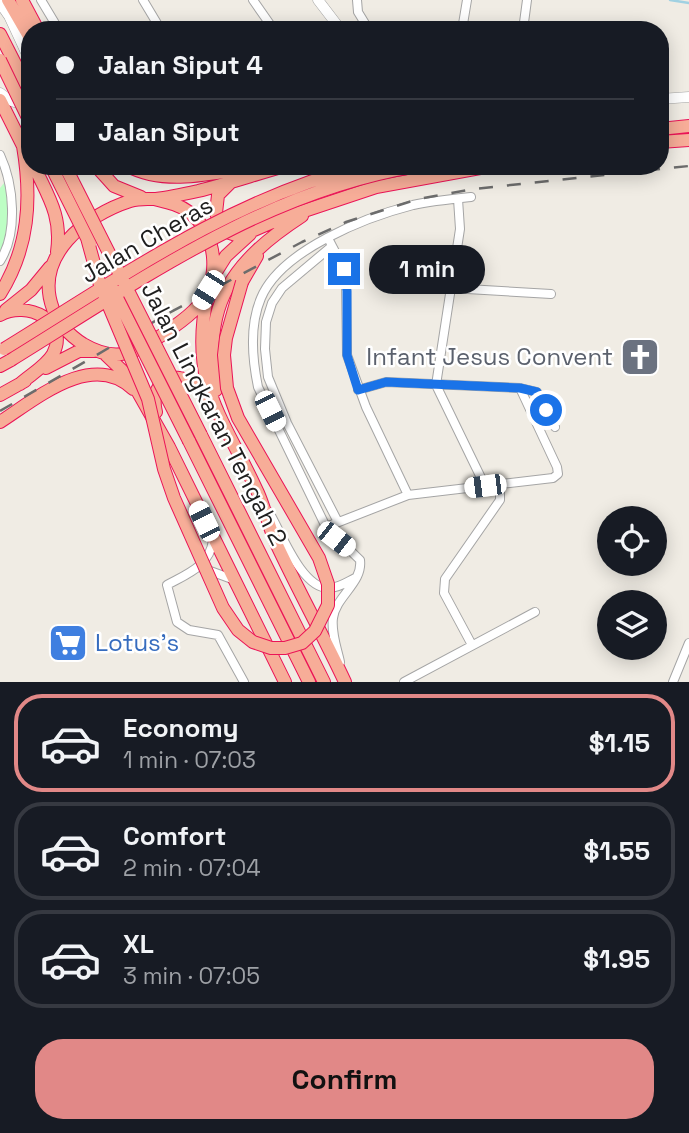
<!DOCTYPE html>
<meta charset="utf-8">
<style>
:root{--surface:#171b24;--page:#242831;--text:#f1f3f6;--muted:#9ea1a6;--line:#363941;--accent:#e18887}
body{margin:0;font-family:"Space Grotesk",sans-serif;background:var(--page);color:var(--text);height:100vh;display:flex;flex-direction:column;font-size:26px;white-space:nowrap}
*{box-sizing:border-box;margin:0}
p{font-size:23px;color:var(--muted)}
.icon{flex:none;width:38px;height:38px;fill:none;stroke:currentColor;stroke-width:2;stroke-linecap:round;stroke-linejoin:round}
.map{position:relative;height:682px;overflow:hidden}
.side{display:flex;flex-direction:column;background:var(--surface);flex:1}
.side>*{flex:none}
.hud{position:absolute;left:21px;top:21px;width:648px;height:154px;border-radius:28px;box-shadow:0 4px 18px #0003;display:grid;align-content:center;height:154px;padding:0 35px;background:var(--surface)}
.buttons{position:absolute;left:597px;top:506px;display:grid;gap:14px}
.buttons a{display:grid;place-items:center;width:70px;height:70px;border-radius:50%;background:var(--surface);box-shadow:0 4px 18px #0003;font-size:35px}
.end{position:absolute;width:32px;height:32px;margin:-16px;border:9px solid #1a73e8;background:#fff;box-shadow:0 0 0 4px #fff}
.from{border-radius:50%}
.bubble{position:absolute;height:49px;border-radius:24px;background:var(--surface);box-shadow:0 4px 18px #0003;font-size:23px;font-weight:600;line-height:49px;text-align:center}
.car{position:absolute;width:21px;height:42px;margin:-21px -10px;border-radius:9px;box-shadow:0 0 5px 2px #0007;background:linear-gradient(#fff 24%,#345 0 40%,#fff 0 76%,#345 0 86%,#fff 0)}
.hud b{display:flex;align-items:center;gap:24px;height:66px;font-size:26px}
.hud b+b{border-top:2px solid var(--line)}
.hud i{width:18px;height:18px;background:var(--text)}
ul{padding:12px 0 0;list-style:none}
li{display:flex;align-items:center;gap:21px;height:98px;margin:0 14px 10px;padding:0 21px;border:4px solid var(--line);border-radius:28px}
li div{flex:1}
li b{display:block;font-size:26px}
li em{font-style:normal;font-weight:600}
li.selected{border-color:var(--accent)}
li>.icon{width:63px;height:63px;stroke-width:1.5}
.primary-button{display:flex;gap:14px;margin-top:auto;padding:14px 35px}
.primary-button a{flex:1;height:80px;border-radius:28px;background:var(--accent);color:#111;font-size:28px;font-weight:600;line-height:80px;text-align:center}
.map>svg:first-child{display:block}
.park{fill:#bdfec4}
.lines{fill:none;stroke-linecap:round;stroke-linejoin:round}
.stream{stroke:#a0d1e2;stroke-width:2.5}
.minor-casing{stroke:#a5a5a5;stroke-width:10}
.tertiary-casing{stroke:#a5a5a5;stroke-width:11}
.trunk-casing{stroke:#eb1457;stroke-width:14}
.minor{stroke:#fff;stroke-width:8}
.tertiary{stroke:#fff;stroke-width:10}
.trunk{stroke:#f7ad98;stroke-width:12}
.rail{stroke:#6c6c6c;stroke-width:2.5;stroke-dasharray:14 14;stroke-linecap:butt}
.trunk-bridge-casing{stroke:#eb1457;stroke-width:14;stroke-linecap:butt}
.trunk-bridge{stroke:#f7ad98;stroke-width:12}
.route{stroke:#1a73e8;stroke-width:9}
.labels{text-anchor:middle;stroke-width:5;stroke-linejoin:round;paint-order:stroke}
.street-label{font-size:24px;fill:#1e1e1e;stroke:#fff}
.worship-label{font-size:24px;fill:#5b616d;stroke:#fff;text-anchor:end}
.shop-label{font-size:24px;fill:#366cbe;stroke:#fff;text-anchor:start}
</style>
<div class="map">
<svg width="689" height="682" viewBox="0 0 689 682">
<rect width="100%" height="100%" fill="#f0ece4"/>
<path class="park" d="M4 183C10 202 9 234 0 251V188Z"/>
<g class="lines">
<path class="stream" d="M670 0 689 3"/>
<g class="minor-casing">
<path id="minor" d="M41 0 59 30
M143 0 161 30
M253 0 274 30
M357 0 358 12 369 30
M462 30 467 0
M523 30 527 0
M0 155C14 185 18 233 0 261
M458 199 460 229 436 385 485 486
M330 242 344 269 346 281 347 355 366 407 408 495
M332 246 282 288 272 303 266 322 265 349 268 377 287 423 338 522
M450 288 551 294
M358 390 386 382 520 388 537 392 555 427
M269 512C282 534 302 589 329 588 339 588 347 582 355 578
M326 527 408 495 553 478 558 474 557 467 520 388
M213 540C210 566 187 574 167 585L177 622 189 630 218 635 244 682
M202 568 232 579
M472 645 444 593 445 579 500 500V485
M340 662C337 648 331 633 333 618 336 596 363 583 360 560L326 527 258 387C252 358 249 326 261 298 281 250 366 217 413 205 432 201 452 199 471 197
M404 682 535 612
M673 682 689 643"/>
</g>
<g class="tertiary-casing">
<path id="tertiary" d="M318 0 341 30
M0 3 9 16 30 61
M0 93C9 100 18 107 30 101
M660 99 689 97"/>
</g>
<g class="trunk-casing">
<path id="trunk" d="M8 0 30 38
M22 0 38 30
M0 34 30 93
M0 100 26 152
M660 129 689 126
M660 142 689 140
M34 166C49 198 62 216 57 252
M96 166 114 186 141 197
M128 166C167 187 217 172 258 166
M230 183 218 195 216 213 222 227 227 232 236 235 245 234 277 220 376 187 491 166
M154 199C166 202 178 204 189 212 218 234 221 279 198 306 189 317 176 325 165 333 135 353 117 364 83 344 69 335 59 325 53 309 33 256 86 215 130 201 139 198 147 199 156 199 170 197 184 194 198 191 227 184 256 174 285 166
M214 275 226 256 250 234
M242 282 257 256
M0 294C29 248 32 199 23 146
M207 297C189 386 224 418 258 493 265 509 269 527 276 543 298 590 323 635 345 682
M6 310 31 290 50 267
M0 315C27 300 70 321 53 354 46 366 30 375 20 384
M106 355 130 378 169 447 285 682
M0 366 11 360
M46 368 79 351H94
M216 390C201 304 233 261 302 216
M0 395 25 381
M156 412C149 385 171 367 194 385 200 390 204 397 209 403
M0 422C36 399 92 350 133 389
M201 435 324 682
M189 441 309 682"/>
</g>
<use href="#minor" class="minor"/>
<use href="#tertiary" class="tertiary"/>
<use href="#trunk" class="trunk"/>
<path class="rail" d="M0 411 169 313 302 242 346 222 418 199 474 189 689 166"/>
<g class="trunk-bridge-casing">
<path id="trunk-bridge" d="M0 60 30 122
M51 166 90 244
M65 166 201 435
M87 238 100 285 148 399 164 469 174 498 223 608 238 630 253 642 271 648H285L302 643 315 631 328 605V584L319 558 238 418 227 388 224 355 226 338 242 282
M112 288 189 441
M4 349C118 279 231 199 362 166
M11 360C139 281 266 190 418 166"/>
</g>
<use href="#trunk-bridge" class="trunk-bridge"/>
</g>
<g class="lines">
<path class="route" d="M344 269 347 291V355L358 390 386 382 520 388 537 392 546 410"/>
</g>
<defs>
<g id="church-square" transform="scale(2.0125)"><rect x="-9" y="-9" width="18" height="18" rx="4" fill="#6b7280" stroke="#fff"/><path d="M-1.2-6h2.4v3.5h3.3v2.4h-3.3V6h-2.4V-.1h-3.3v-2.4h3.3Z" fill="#fff"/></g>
<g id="supermarket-square" transform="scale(2.0125)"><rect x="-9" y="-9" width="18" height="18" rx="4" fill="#3f7fe0" stroke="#fff"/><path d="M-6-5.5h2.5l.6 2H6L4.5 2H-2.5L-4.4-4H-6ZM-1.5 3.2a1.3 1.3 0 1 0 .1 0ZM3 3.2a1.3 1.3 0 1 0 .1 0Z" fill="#fff"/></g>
</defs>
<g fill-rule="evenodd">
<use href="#church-square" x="640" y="357"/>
<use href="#supermarket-square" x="68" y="643"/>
</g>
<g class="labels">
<g class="street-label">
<text transform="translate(147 240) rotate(-30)" y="8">Jalan Cheras</text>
<text transform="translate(214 414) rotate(63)" y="8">Jalan Lingkaran Tengah 2</text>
</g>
<g class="worship-label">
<text x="613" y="365">Infant Jesus Convent</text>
</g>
<g class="shop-label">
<text x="95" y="651">Lotus's</text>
</g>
</g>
</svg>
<div class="buttons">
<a><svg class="icon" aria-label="locate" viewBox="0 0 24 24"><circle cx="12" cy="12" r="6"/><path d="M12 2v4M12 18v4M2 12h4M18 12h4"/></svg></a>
<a><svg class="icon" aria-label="layers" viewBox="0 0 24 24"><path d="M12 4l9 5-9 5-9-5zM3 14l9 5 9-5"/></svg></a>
</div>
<i class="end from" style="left:546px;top:410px"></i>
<i class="end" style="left:344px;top:269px"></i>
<div class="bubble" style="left:369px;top:245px;width:116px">1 min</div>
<i class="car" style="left:208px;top:290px;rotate:212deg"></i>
<i class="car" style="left:270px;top:411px;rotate:154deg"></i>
<i class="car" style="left:485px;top:486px;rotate:263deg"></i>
<i class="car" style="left:204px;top:521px;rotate:334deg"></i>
<i class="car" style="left:336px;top:539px;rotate:128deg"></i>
<div class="hud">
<b><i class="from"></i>Jalan Siput 4</b>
<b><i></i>Jalan Siput</b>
</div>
</div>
<section class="side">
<ul>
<li class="selected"><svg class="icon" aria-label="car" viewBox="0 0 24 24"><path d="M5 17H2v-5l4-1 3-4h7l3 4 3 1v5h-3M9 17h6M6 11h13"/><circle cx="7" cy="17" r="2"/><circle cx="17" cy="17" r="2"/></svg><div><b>Economy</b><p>1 min · 07:03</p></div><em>$1.15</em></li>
<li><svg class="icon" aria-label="car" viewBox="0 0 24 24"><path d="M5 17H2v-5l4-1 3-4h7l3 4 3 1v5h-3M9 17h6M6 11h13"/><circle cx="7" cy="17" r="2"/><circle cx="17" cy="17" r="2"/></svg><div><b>Comfort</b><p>2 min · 07:04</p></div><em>$1.55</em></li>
<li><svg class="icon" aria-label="car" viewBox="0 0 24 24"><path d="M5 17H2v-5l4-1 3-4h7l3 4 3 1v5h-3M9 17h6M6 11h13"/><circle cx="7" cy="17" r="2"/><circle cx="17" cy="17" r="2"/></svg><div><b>XL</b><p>3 min · 07:05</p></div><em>$1.95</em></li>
</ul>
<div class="primary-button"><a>Confirm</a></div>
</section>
